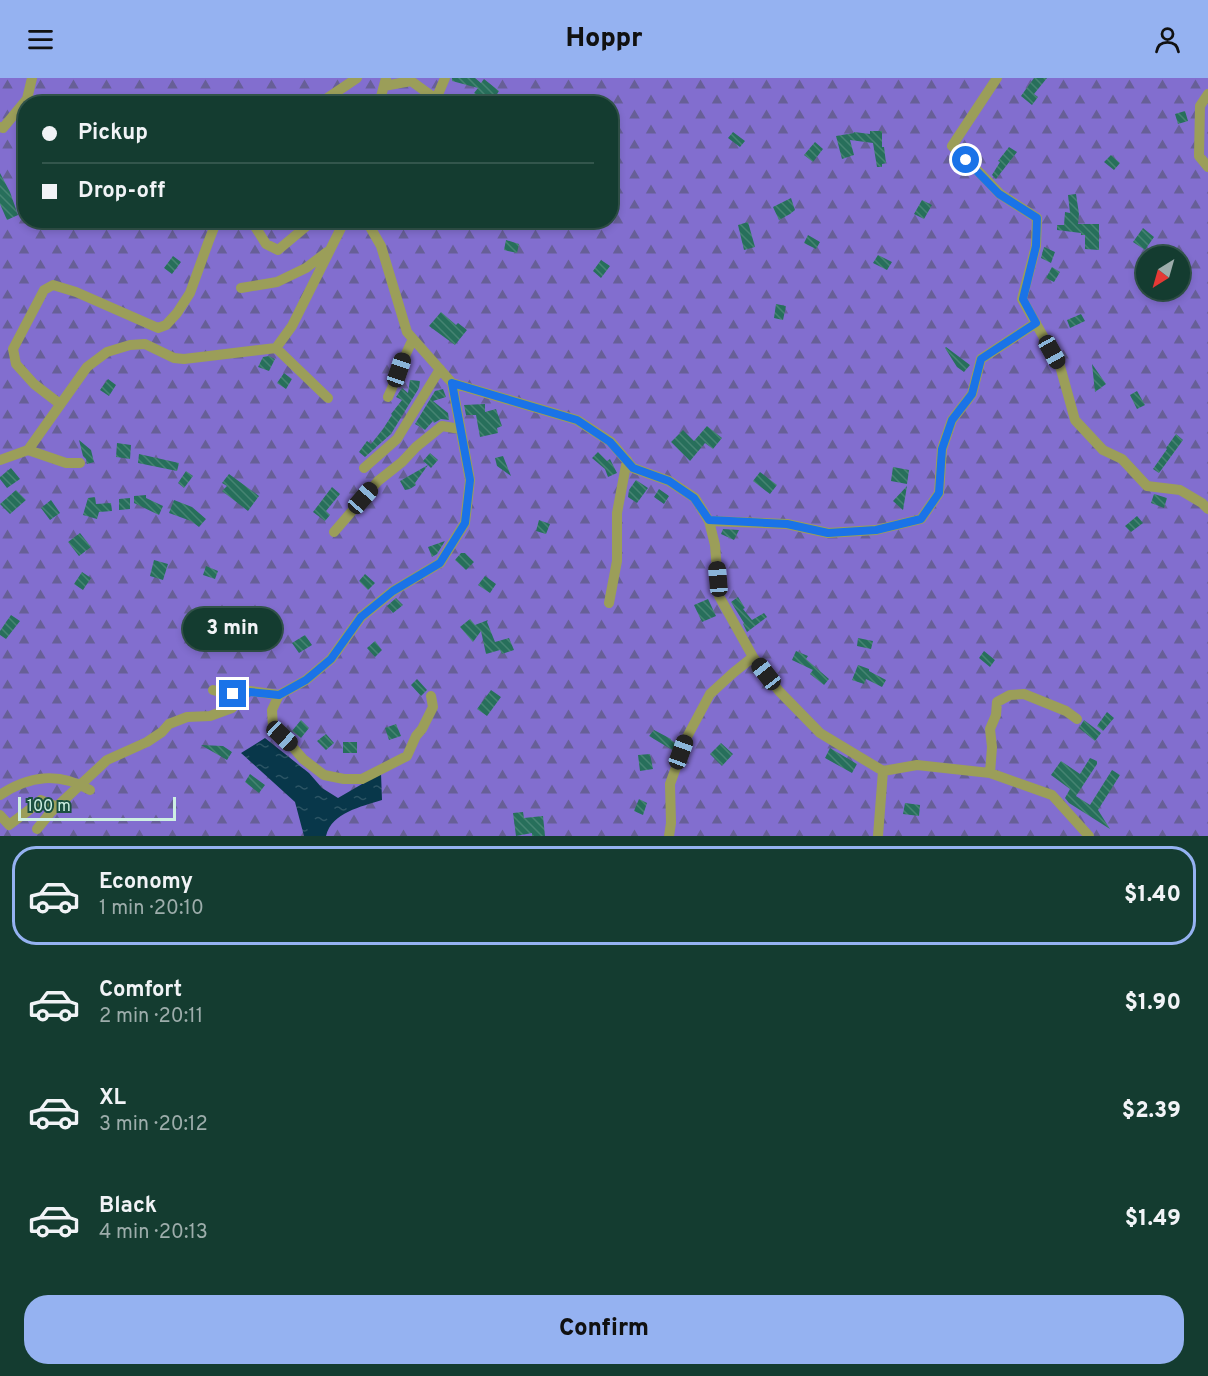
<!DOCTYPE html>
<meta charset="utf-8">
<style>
:root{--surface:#143c30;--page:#21473c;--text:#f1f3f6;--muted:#9dadab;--line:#33564c;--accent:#95b2f1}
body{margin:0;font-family:Overpass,sans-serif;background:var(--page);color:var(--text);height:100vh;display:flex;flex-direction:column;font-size:22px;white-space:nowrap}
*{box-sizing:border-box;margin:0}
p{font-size:20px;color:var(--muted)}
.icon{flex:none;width:33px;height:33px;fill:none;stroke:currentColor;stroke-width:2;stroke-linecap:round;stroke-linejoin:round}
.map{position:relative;height:758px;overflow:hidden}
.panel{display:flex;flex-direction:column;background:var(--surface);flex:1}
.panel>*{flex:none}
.top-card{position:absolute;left:18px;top:18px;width:600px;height:132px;border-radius:24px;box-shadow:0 3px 9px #0003,0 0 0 2px var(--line);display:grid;align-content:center;height:132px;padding:0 24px;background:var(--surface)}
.needle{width:39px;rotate:217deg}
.controls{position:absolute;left:1136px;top:168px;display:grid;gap:12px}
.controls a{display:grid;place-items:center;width:54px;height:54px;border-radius:50%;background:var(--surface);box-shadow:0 3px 9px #0003,0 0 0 2px var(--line);font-size:30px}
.scale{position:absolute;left:18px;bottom:15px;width:158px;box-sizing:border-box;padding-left:6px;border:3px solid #cef0e3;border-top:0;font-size:16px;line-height:21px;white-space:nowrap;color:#cef0e3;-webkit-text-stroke:4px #1a5040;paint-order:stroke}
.end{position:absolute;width:27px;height:27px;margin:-14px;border:8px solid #1a73e8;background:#fff;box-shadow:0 0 0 3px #fff}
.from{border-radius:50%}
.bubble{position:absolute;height:42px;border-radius:21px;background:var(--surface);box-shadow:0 3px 9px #0003,0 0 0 2px var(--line);font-size:20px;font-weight:800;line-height:42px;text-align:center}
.car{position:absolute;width:18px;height:36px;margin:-18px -9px;border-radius:8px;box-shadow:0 0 4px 2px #0007;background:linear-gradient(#222 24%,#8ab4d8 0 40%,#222 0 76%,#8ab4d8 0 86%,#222 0)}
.top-card b{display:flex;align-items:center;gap:21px;height:57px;font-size:22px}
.top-card b+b{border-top:2px solid var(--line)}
.top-card i{width:15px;height:15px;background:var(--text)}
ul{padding:10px 0 0;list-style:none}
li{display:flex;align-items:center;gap:18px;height:99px;margin:0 12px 9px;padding:0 12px;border:3px solid transparent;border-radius:24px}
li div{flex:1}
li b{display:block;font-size:22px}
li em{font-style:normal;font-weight:800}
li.selected{border-color:var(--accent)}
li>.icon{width:54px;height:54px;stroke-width:1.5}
.primary-button{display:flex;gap:12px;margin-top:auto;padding:12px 24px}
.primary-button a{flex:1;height:69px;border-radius:24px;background:var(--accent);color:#111;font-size:24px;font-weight:800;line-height:69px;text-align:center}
header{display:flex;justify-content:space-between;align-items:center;height:78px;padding:0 24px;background:var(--accent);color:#111;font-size:27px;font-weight:800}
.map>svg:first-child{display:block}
.forest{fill:url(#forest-firs);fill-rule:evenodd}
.water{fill:url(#water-ripples)}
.building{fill:url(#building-back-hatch)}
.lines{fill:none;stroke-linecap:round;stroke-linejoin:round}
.minor{stroke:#9b9e59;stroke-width:10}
.route{stroke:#1a73e8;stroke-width:8}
</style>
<header><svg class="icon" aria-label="menu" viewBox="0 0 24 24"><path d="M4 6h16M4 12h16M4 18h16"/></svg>Hoppr<svg class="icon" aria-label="person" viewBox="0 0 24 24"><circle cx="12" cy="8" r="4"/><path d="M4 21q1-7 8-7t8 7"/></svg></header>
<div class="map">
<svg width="1208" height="758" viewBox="0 0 1208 758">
<defs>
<pattern id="forest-firs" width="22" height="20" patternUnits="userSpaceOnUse" patternTransform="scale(1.5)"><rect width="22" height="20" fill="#826ecf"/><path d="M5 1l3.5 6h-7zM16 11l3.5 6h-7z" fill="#675f97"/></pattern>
<pattern id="water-ripples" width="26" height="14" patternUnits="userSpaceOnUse" patternTransform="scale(1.5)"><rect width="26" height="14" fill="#08374a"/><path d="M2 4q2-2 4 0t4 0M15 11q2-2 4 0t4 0" fill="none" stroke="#2b5464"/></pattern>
<pattern id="building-back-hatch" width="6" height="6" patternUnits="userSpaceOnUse" patternTransform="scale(1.5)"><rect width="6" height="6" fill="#276f5b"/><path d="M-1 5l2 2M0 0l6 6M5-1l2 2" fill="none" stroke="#458472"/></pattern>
</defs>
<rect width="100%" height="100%" fill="#1a5040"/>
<path class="forest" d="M0 0H1208V758H0ZM26 26H610V142H26ZM1146 178H1179V212H1146Z"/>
<path class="water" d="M265 660 309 695 322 710 338 720 381 695 382 722C361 729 332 734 326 758H304L295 724 241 675Z"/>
<path class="building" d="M452 0H475L481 5 484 1 499 13 494 21 500 26H486L474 15 478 10 452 3Z
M1034 0H1047L1034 16 1038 19 1032 27 1021 18Z
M1185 33 1188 43 1178 46 1175 36Z
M870 53H882V69H884L886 85 882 86V89H877L873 65 850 62 854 77 842 81 836 58 854 55V54L870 56Z
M733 54 745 63 740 69 728 60Z
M815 64 823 71 813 84 804 77Z
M1009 69 1017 74 996 101 992 97 1000 84 998 83Z
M1111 77 1120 85 1114 92 1104 84Z
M0 95 10 114 18 137 7 142 0 126Z
M1076 116 1079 136 1078 146H1099V172L1085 171V157H1081V155L1057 152V147H1064L1065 134 1070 135 1068 117Z
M791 120 795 132 790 136 779 142 773 129Z
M922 122 932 127 924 141 914 136Z
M748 144 755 169 744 172 738 147Z
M1143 150 1154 159 1145 172 1133 164Z
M808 157 820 164 816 171 804 165Z
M506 162 519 166 517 175 504 172Z
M1044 169 1055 174 1051 185 1041 180Z
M878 177 892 184 887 192 873 185Z
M173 178 181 184 172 196 164 190Z
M601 182 610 188 601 200 593 193Z
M1052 189 1060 194 1054 204 1046 200Z
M776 226 786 228 783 242 774 240Z
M441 234 456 247 458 245 467 252 455 267 429 248Z
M1081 236 1085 243 1070 250 1067 242Z
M946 269 970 287 964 294 957 289 945 270Z
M269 278 275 281 269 293 258 289 263 279Z
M1092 286 1106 306 1095 314Z
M284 295 292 301 286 311 277 305Z
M108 301 116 307 109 318 100 312Z
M410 302 420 303 419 310 391 356 365 379 359 374 367 363 371 366 383 351 392 337 391 336 402 322 396 319 402 310 408 315Z
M443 311 446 319 433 323 448 335 449 342 441 341 434 345 433 343 425 352 415 346 435 313Z
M1137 313 1145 327 1137 331 1130 317Z
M485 326V334L496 331 502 348 497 350 498 355 480 359 476 337H466L464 327Z
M707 348 722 360 713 371 705 365 690 383 671 364 683 352 694 363Z
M1176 356 1183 362 1159 395 1153 391 1167 371 1166 370Z
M79 362 91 372 94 384 87 386 86 381 83 378Z
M117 365 131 367 130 381 116 379Z
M598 374 607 383 610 381 617 395 608 399 605 391 592 380Z
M430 375 438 382 431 390 428 387 415 405 416 407 410 411 405 412 400 403 428 387 423 383Z
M139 376 179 385 177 393 138 385Z
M503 378 511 398 497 388 495 380Z
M893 389 909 392 907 406 891 403Z
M11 390 20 401 7 410 0 401V399Z
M186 393 193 398 184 410 178 405Z
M760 394 777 407 770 416 753 403Z
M229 396 259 418 248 433 222 413 227 408 222 405Z
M636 402 648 410 637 425 628 419 629 412Z
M907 408 903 432 893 423Z
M332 409 340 416 326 433 330 437 325 443 313 434Z
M659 411 669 418 664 426 654 419Z
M16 412 26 422 10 436 0 426Z
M1154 416 1167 420 1164 430 1151 425Z
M146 417V420L163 428 159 437 134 425V418Z
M95 419 96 426 111 425 112 433 99 434 97 441 83 437 88 420Z
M130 420V431L119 432V421Z
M51 422 60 435 50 442 41 430Z
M174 422 192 429 206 441 199 449 191 443 169 435Z
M1137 438 1143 445 1131 454 1125 448Z
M539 442 550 446 546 456 536 453Z
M723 451 739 452 734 462 721 456Z
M80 455 91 469 79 478 68 464Z
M445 463 437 476 432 479 428 469Z
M461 475H465L474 484 466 492 455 482Z
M154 482 168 486 163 502 150 498Z
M206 488 218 493 215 501 203 497Z
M82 494 91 500 83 512 74 506Z
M365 496 375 505 368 512 359 503Z
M485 498 496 506 490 515 478 507Z
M738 519 745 530 743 531 752 542 764 535 767 539 747 554 743 546 744 545 731 524Z
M396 520 403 527 393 535 387 528Z
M708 521 716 538 702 544 694 527Z
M11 537 20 543 6 561 0 557V553Z
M470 541 475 547 488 542 487 544 495 564 509 560 514 572 502 576 500 572 486 576 481 553 473 564 460 549Z
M305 557 312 567 299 575 292 565Z
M858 560 873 563 871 571 857 568Z
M375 563 382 572 375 579 367 570Z
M796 573 808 578 806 581 829 601 824 607 810 596 813 592 792 582Z
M984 573 995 582 990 589 979 580Z
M858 587 869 591V593L886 602 882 609 866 601 864 606 852 602Z
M417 601 427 612 421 618 411 607Z
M491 612 501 619 487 638 477 631Z
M1107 634 1114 640 1103 653 1097 648Z
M301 642 309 650 301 660 292 653Z
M1084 642 1101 655 1095 663 1079 650Z
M396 646 401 658 389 662 385 650Z
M654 652 671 661V662L677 666 674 673 649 658Z
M326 656 334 665 326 672 317 663Z
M343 664H357V675H343Z
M721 665 733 676 722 688 710 676Z
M201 667 223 668 232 674 227 682Z
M830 670 857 686 852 695 825 680Z
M650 676 653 691 640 693 638 677Z
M1090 680 1097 683V686L1076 718 1090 727 1112 692 1120 697 1098 732 1110 751 1069 725 1065 720 1070 711 1051 697 1061 683 1080 696Z
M250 696 265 707 259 715 245 704Z
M639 721 647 725 643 737 634 733Z
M905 725 920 727 919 738 903 736Z
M523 734 524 740 543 738 545 758H532V755L516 758 513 735Z"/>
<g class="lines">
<path class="minor" d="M997 0 952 68 980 95 1000 116 1037 140 1036 168 1022 221 1060 288 1075 342 1103 372 1122 381 1147 408 1180 412 1202 425 1208 431
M384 8 411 3 436 21 445 0
M1208 16 1200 28 1199 78 1208 89
M324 26 326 21 357 0
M379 26 386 0
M0 49 3 50 27 21 32 0
M249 142 254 147 266 166 278 172 309 146 311 142
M366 142 381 168 407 254 452 305 577 342 611 364 633 390 669 403 695 420 709 443 715 467 719 518 753 579 779 613 820 655 883 693 878 758
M241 210 277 204 306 190 327 174
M276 270 328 320
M388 319C397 300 403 280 413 261
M60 326 34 306 16 286 13 271 44 212 53 207 76 214 158 250 166 247 177 235 190 215 208 165 217 142
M28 372 66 385H80
M0 382 28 372 87 289 107 274 130 267 145 266 174 280 184 281 276 270 292 248 345 142
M364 390 397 361 440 291
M709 443 787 446 828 455 876 452 921 441 939 415 942 371 952 342 972 316 981 281 1036 245
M334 454 378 403 402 384 416 369 442 348 460 351
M609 525 617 483V435L627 382
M213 612C224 615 239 620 250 613L279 617 306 602 331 581 361 539 393 513 440 485 465 445 470 402 452 305
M279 617 272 632 273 650 291 667 303 681 324 697 344 701H362L407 678 416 658 422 651 433 629 431 618
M883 693 917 687 990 695 1052 717 1089 758
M990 695 992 669 990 651 996 637 997 624 1010 617 1024 616 1066 633 1077 641
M0 717C30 697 59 694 90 712
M0 737 9 747 33 729 41 722 58 729
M37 751 51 734 107 682 147 664 162 654 169 646 187 639 210 638 232 630 244 618
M669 758 671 745 670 706 687 659 710 616 733 595 753 579"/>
</g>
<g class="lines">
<path class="route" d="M233 616 244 618 250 614 279 617 306 602 331 581 361 539 393 513 440 485 465 445 470 402 452 305 577 342 610 364 633 390 669 403 694 420 709 442 787 446 828 455 876 452 921 441 939 415 942 371 952 342 972 316 981 281 1036 245 1023 221 1036 168 1037 140 999 116 966 82"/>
</g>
</svg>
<div class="controls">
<a><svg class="needle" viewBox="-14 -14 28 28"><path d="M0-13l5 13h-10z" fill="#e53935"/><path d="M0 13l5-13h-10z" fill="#9dadab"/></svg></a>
</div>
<div class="scale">100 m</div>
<i class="end from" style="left:966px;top:82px"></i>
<i class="end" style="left:233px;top:616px"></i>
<div class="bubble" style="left:183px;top:530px;width:99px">3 min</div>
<i class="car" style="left:1052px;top:274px;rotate:151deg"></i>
<i class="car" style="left:399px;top:292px;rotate:19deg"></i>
<i class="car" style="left:363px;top:420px;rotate:41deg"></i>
<i class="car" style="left:718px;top:501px;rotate:355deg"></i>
<i class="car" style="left:766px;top:596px;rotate:322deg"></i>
<i class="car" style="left:282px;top:658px;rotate:133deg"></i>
<i class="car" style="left:681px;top:674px;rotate:20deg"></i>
<div class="top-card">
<b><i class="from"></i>Pickup</b>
<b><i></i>Drop-off</b>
</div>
</div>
<section class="panel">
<ul>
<li class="selected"><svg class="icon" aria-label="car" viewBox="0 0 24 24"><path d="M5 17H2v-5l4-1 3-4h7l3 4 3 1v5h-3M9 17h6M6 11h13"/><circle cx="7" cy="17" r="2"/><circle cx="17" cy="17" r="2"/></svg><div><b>Economy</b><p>1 min · 20:10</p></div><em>$1.40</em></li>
<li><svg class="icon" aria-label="car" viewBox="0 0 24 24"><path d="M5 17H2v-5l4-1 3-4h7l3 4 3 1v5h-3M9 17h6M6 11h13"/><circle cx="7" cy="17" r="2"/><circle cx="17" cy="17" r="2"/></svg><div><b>Comfort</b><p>2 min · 20:11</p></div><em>$1.90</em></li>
<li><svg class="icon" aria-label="car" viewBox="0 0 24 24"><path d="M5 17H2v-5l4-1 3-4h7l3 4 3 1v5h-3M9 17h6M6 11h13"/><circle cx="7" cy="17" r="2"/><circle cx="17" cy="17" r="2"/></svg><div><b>XL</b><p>3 min · 20:12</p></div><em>$2.39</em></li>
<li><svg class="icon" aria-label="car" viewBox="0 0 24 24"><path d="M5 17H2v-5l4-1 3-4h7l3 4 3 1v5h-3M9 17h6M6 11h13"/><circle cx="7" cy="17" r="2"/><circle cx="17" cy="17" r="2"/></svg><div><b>Black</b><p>4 min · 20:13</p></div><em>$1.49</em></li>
</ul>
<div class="primary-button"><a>Confirm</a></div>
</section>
